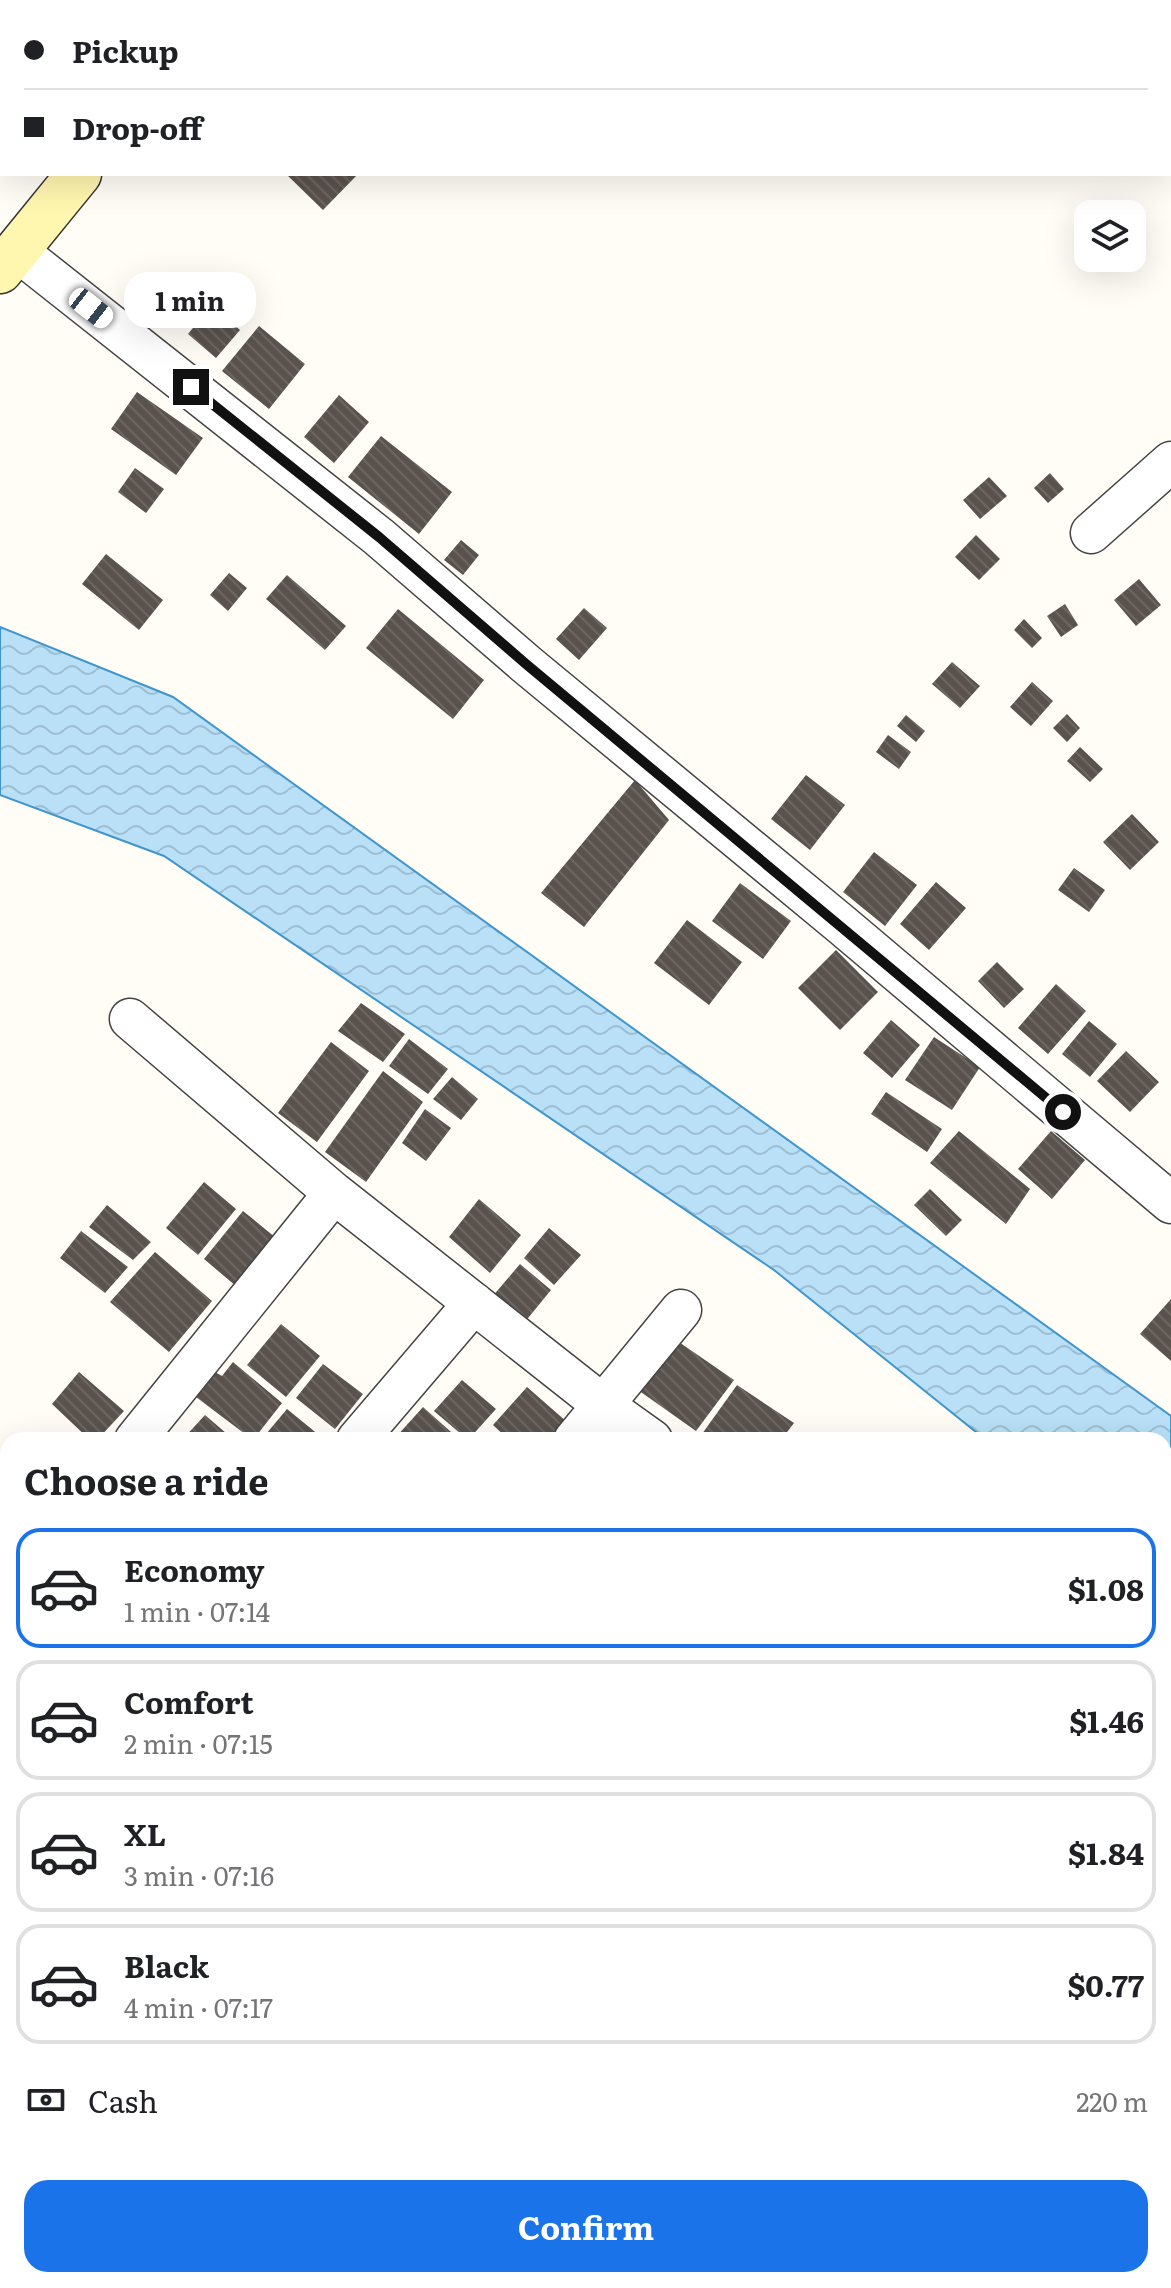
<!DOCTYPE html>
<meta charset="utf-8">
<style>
:root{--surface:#fff;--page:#f2f2f2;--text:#202124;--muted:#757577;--line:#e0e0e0;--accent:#1a73e8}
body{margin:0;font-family:Literata,serif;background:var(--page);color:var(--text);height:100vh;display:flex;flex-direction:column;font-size:30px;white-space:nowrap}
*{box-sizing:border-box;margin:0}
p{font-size:26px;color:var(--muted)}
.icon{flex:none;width:44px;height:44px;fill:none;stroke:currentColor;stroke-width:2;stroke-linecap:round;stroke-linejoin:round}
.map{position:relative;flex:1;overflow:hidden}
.drawer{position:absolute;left:0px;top:1432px;width:1172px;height:856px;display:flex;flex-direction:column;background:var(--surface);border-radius:24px 24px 0 0;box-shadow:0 8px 32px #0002}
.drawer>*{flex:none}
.hud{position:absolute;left:0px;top:0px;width:1172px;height:176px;box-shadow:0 8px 32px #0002;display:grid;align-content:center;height:176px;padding:0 24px;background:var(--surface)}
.fabs{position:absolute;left:1074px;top:200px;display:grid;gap:16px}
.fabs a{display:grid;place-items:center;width:72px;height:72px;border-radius:16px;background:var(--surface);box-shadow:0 8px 32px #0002;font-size:40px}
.end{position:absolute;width:36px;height:36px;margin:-18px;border:10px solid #111;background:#fff;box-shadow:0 0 0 4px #fff}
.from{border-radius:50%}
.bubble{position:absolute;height:56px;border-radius:24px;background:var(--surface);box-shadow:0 8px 32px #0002;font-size:26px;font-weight:700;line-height:56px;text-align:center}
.car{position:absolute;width:24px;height:48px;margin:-24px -12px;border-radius:10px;box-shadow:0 0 6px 2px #0007;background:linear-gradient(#fff 24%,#345 0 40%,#fff 0 76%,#345 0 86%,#fff 0)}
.hud b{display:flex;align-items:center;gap:28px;height:76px;font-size:30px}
.hud b+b{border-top:2px solid var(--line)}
.hud i{width:20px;height:20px;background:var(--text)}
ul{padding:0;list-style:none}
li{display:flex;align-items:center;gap:24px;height:120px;margin:0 16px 12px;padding:0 8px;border:4px solid var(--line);border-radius:24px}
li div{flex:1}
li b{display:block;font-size:30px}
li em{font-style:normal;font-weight:700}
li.active{border-color:var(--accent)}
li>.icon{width:72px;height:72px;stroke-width:1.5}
h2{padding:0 24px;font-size:36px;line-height:96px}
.pay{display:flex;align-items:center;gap:20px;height:88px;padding:0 24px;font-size:30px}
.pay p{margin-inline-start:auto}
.primary-button{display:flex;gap:16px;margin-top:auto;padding:16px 24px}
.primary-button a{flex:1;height:92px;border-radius:24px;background:var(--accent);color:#fff;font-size:32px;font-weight:700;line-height:92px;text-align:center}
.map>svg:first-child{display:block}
.water{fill:url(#water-waves);stroke:#3f96cf;stroke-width:2}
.building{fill:url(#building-back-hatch)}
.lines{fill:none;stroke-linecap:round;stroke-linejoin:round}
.minor-casing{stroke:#444;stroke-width:43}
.secondary-casing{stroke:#333;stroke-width:47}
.minor{stroke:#fff;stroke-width:40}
.secondary{stroke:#fff6b0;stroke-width:44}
.route{stroke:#111;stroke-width:10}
</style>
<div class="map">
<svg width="1171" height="2288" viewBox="0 0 1171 2288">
<defs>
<pattern id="water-waves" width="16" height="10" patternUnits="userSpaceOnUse" patternTransform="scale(2)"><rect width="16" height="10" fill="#b9e0f7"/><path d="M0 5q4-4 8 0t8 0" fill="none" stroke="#9ebfd3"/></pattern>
<pattern id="building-back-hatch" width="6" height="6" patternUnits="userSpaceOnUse" patternTransform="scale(2)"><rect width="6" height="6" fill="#5a524d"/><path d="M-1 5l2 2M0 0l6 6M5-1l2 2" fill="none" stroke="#6d6662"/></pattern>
</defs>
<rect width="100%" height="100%" fill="#fffdf5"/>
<path class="water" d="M0 627 173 697 1171 1416V1589L1164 1583V1440H986L774 1270 164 856 0 795Z"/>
<path class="building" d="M286 174H358L323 210Z
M212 305 240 330 216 358 188 334Z
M259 326 305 364 269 409 222 371Z
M137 392 203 438 176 475 111 429Z
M339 395 369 422 334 463 304 437Z
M381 436 452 492 419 534 348 477Z
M135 468 164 489 146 513 118 492Z
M1050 473 1064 489 1048 503 1034 488Z
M989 477 1007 496 980 519 963 500Z
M976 535 1000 559 979 580 955 557Z
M461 540 479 555 463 575 444 560Z
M106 554 163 600 139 630 82 584Z
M229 573 247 588 228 611 210 595Z
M287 575 346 626 325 650 266 599Z
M1139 579 1161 605 1136 626 1114 600Z
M1065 604 1078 625 1061 637 1047 616Z
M584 608 607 628 579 660 556 639Z
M398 609 484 680 453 719 366 648Z
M1024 619 1042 638 1032 648 1014 630Z
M952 662 980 686 960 708 932 684Z
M1032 682 1053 701 1031 726 1010 707Z
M1067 714 1080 728 1067 742 1053 728Z
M906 715 925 731 916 742 897 726Z
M888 735 911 752 899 769 876 752Z
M1080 747 1103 769 1090 782 1067 761Z
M806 775 845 805 810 850 771 819Z
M635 780 669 820 584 927 541 893Z
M1132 814 1159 842 1130 870 1103 842Z
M874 852 917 885 885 926 843 892Z
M1074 868 1105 890 1089 912 1058 890Z
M936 882 966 908 929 950 900 924Z
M740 883 791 921 763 959 712 921Z
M687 920 742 962 709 1005 654 963Z
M836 950 878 992 840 1030 798 988Z
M997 962 1024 989 1004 1008 978 981Z
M1056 984 1086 1011 1048 1054 1018 1028Z
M361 1003 405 1034 383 1062 338 1031Z
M891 1020 920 1045 892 1078 863 1053Z
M1089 1021 1117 1044 1090 1077 1062 1054Z
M934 1037 980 1067 952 1110 905 1080Z
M409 1039 448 1069 428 1094 389 1066Z
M331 1042 369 1071 317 1142 278 1113Z
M1126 1051 1159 1082 1130 1112 1097 1081Z
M383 1071 423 1102 366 1182 325 1152Z
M452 1077 478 1099 461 1120 433 1099Z
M886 1092 942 1129 927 1152 871 1114Z
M425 1109 451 1128 426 1161 402 1143Z
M959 1131 1030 1189 1006 1224 930 1163Z
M1051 1131 1085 1160 1052 1199 1018 1169Z
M204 1182 236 1209 198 1255 166 1228Z
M930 1189 962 1220 946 1236 914 1205Z
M479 1199 521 1235 490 1273 449 1237Z
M107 1205 151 1242 133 1260 89 1227Z
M243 1211 281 1242 243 1292 204 1259Z
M549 1228 581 1255 554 1285 524 1258Z
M81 1231 128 1267 105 1293 60 1258Z
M155 1252 212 1301 169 1352 110 1302Z
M520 1264 551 1290 524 1323 492 1297Z
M1171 1299V1361L1140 1334Z
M281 1324 320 1356 286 1397 247 1365Z
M676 1340 734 1380 696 1431 638 1390Z
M233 1362 282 1403 253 1440 196 1397 215 1372 222 1376Z
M323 1364 363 1394 335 1429 296 1398Z
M79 1372 124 1411 97 1440H90L52 1404Z
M462 1380 496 1409 468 1440 434 1411Z
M737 1385 794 1423 781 1440H711L702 1434Z
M527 1387 567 1422 551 1440H509L493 1425Z
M423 1407 460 1440H399L396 1437Z
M287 1409 325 1440H261Z
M205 1415 234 1440H182Z
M8 1460V1520L0 1514V1470Z
M0 1700 8 1708V1767L0 1759Z
M8 1881V1926L0 1919V1891Z
M1164 1970H1171V2003H1164Z
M408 2280H451L452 2288H410Z
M597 2280H652V2284L598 2288Z
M265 2281 267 2288H241V2287Z"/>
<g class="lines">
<g class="minor-casing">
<path id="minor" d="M1044 0 1046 2
M1170 152 1171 153
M16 250 379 537 526 664 842 925 1171 1203
M1091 533 1171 462
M130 1019 334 1193 603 1405 681 1310
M135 1440 334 1193
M357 1440 474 1303
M574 1440 603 1405 652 1440
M0 1607 8 1597
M0 1776 8 1785
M0 2288 28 2280"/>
</g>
<g class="secondary-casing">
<path id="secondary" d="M247 2 249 0
M0 271 79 174"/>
</g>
<use href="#minor" class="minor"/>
<use href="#secondary" class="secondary"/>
</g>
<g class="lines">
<path class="route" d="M191 387 379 537 526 664 1063 1112"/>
</g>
</svg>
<div class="fabs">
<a><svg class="icon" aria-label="layers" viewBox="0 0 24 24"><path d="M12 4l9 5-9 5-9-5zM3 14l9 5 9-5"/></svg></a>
</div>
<i class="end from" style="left:1063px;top:1112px"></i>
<i class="end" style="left:191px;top:387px"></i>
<div class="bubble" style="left:124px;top:272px;width:132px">1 min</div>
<i class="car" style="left:91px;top:308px;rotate:128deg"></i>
<div class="hud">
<b><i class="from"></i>Pickup</b>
<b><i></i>Drop-off</b>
</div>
<section class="drawer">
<h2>Choose a ride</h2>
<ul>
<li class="active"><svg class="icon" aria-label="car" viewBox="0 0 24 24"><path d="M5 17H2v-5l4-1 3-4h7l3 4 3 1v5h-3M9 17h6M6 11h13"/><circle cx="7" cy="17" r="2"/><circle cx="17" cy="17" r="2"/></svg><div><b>Economy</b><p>1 min · 07:14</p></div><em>$1.08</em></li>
<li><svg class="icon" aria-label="car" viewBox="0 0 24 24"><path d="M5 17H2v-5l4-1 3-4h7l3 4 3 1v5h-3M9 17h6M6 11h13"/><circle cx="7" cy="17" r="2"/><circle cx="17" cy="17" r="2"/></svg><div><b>Comfort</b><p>2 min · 07:15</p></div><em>$1.46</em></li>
<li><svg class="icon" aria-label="car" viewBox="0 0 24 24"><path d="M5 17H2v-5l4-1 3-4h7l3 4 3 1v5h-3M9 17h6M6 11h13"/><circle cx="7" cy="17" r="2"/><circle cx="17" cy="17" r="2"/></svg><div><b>XL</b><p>3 min · 07:16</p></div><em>$1.84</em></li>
<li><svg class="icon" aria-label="car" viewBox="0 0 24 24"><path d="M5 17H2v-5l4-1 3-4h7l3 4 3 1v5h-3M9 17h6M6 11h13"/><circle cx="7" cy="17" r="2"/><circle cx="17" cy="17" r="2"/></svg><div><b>Black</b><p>4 min · 07:17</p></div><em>$0.77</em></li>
</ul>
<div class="pay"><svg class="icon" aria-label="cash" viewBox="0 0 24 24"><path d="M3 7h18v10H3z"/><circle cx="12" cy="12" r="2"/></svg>Cash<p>220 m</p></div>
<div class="primary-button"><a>Confirm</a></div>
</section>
</div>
